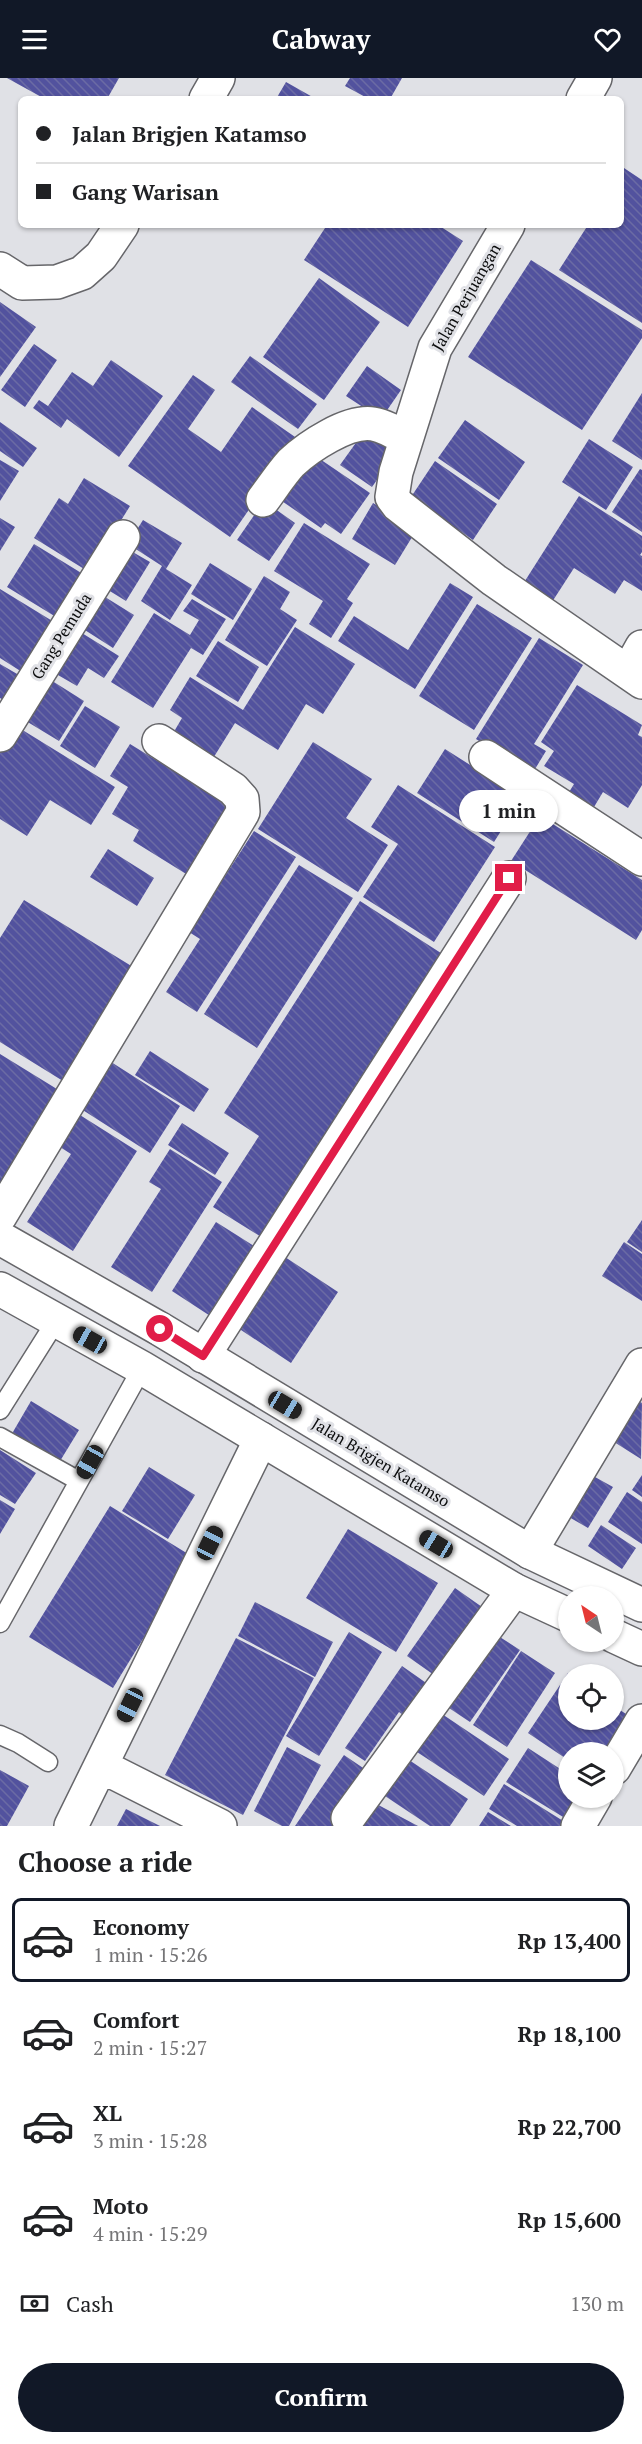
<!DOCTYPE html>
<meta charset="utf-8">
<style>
:root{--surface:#fff;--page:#f6f6f6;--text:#202124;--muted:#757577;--line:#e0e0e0;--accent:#111827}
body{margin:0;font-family:"PT Serif",serif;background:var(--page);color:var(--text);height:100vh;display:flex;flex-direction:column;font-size:22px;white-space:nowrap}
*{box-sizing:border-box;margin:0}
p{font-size:20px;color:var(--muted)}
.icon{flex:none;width:33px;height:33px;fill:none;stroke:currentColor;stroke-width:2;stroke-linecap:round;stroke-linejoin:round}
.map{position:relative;height:1748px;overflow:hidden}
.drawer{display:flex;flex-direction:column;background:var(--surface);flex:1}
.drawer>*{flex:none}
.top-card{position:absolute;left:18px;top:18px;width:606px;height:132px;border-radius:9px;box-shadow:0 2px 4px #0004;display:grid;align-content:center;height:132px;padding:0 18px;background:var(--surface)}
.needle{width:39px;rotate:325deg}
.controls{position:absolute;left:558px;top:1508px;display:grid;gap:12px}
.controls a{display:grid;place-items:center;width:66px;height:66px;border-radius:50%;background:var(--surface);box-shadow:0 2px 4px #0004;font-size:30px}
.end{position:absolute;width:27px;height:27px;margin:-14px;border:8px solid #e11d48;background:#fff;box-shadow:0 0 0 3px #fff}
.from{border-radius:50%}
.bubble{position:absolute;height:42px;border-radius:21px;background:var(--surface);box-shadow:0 2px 4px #0004;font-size:20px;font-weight:700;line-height:42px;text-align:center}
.car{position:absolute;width:18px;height:36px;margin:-18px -9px;border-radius:8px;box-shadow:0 0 4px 2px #0007;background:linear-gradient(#222 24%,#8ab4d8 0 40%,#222 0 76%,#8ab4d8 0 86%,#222 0)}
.top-card b{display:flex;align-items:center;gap:21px;height:57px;font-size:22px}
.top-card b+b{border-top:2px solid var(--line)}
.top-card i{width:15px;height:15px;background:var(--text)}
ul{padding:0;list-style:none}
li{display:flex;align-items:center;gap:18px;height:84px;margin:0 12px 9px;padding:0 6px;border:3px solid transparent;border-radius:9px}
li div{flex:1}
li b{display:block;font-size:22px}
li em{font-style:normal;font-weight:700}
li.current{border-color:var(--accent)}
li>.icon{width:54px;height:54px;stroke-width:1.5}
h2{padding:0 18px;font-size:27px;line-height:72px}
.pay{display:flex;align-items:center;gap:15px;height:66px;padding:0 18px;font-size:22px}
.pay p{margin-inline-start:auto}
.button{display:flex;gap:12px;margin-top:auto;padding:12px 18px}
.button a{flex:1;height:69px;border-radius:36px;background:var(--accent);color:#fff;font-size:24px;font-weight:700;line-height:69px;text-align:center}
header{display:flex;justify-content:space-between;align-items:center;height:78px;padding:0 18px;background:var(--accent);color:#fff;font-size:27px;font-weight:700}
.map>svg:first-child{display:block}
.building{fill:url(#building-back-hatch)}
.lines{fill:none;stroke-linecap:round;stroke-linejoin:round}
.service-casing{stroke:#66666a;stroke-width:21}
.minor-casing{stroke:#66666a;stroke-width:36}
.primary-casing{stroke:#66666a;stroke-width:36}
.service{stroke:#fff;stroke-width:18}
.minor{stroke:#fff;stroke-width:33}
.primary{stroke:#fff;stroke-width:33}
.route{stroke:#e11d48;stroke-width:8}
.labels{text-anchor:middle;stroke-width:6;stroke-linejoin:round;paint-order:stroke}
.street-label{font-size:16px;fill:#0b0c0d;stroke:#e0e1e6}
</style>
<header><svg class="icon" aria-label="menu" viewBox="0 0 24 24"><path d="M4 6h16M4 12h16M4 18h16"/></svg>Cabway<svg class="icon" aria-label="heart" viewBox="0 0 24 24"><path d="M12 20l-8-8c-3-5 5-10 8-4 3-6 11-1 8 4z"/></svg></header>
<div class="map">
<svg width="642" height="1748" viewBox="0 0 642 1748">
<defs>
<pattern id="building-back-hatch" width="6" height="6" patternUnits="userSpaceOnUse" patternTransform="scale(1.5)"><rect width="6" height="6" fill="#52529e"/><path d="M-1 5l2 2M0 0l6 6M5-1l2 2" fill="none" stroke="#6b6ba4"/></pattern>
</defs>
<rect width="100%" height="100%" fill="#e0e1e6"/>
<path class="building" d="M7 0H119L107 21H45Z
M350 0H402L390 21H369L345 8Z
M286 4 316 21H276Z
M621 88 642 102V245L559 192 588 147H621Z
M327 147H438L463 163 408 249 304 182Z
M531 182 642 252V260L582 352 468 279Z
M319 200 380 244 324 322 263 279Z
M0 224 36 249 0 299Z
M34 266 57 282 25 329 1 312Z
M250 278 317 326 298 351 231 304Z
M111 282 163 318 119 379 67 341 61 350 33 330 39 322 48 328 72 294 93 308Z
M367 288 401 312 381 341 346 318Z
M193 297 215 312 188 351 221 374 252 329 298 361 230 459 128 388Z
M642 315V382L612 363Z
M465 342 525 384 499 422 438 380Z
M0 344 37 370 23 389 0 373Z
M368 348 400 369 372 409 340 387Z
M589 361 633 389 606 432 562 404Z
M308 373 370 415 341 456 325 445 321 450 276 419Z
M0 382 19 393 0 423Z
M435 383 497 426 473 462 411 419Z
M640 391 642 392V454L612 434Z
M84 400 130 428 89 494 34 460 59 420 68 426Z
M579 418 642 458V474L640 477 642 478V513L624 502 615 516 574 490 552 524 523 506Z
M264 423 295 445 269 483 237 462Z
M373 425 417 451 395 487 352 461Z
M0 440 15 449 0 473Z
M143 442 182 465 166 491 192 507 170 542 141 523 162 488 128 466Z
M304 445 370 486 347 521 353 525 331 560 309 546 323 523 274 493Z
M34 466 83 496 56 539 7 509Z
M124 469 150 484 126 523 100 507Z
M210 485 252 511 233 542 191 516Z
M264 498 290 514 280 531 297 542 267 588 225 562Z
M450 505 473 519 415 611 338 563 354 538 408 572Z
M0 511 54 544 22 594 0 580Z
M97 514 134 537 113 570 77 547Z
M192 521 226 541 203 577 191 570 153 630 111 604 154 535 190 557 199 542 183 533Z
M477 526 532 560 474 652 419 618Z
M295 549 355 586 323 636 306 626 278 672 235 645 212 682 172 657 182 640 170 632 190 599 243 632Z
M77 552 119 578 104 600 88 590 77 608 51 593Z
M539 560 583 587 534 666 546 673 532 696 476 661Z
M218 563 259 589 238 624 196 598Z
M0 586 24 600 8 625 0 620Z
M46 599 84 623 59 663 21 640Z
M577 607 642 647 638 657 642 659V707L628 730 603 714 588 739 563 724 574 706 544 688 554 673 541 664Z
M85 628 120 649 95 690 60 668Z
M16 648 115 709 91 747 50 722 27 758 0 741V673Z
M313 664 372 701 346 740 388 767 358 814 258 751Z
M130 666 234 730 191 799 133 763 139 752 112 736 128 709 110 698Z
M445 671 522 720 494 764 417 715Z
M398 707 495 769 434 864 363 819 398 766 371 749Z
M540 738 642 802V852L636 862 511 783Z
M254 753 296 779 197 934 166 914 200 861 189 854Z
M108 771 154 800 137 828 90 799Z
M299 787 353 820 257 970 204 936Z
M24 822 133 889 63 1003 0 964V860Z
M360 823 444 877 263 1160 213 1129 259 1058 224 1035Z
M150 973 209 1011 194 1034 135 997Z
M0 976 65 1016 0 1121Z
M108 982 180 1028 150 1075 78 1029Z
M72 1032 137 1073 73 1173 27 1144 71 1076 52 1064Z
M182 1045 229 1075 215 1097 168 1067Z
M170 1071 222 1104 152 1214 111 1189 161 1111 149 1104Z
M642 1142V1174L627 1164Z
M216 1144 265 1175 221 1245 172 1213Z
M624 1164 642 1176V1223L602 1198Z
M285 1179 338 1214 291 1285 238 1250Z
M637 1322 642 1325 641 1381 611 1362Z
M31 1323 79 1352 57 1388 10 1359Z
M0 1372 36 1395 15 1426 0 1417Z
M149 1389 195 1417 168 1461 122 1433Z
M586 1394 613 1409 588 1450 562 1435Z
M642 1397V1419L632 1412Z
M627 1414 642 1424V1466L608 1444Z
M0 1422 15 1431 0 1456Z
M110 1428 193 1479 113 1610 29 1559Z
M601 1447 636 1470 622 1491 588 1468Z
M348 1451 438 1505 396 1574 306 1520Z
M455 1510 492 1536 444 1604 407 1578Z
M255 1524 333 1564 315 1599 238 1558Z
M349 1554 382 1574 319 1678 286 1658Z
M492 1554 520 1572 470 1644 443 1626Z
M236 1560 314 1600 243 1737 165 1697Z
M521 1573 555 1595 507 1669 473 1647Z
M402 1588 432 1609 410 1642 399 1634 365 1683 345 1670Z
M568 1595V1641H614V1628L638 1644 614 1674H568V1682L528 1655Z
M442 1636 509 1681 484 1718 417 1674Z
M287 1669 321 1687 289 1748H282L254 1733Z
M528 1670 568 1696V1719H582L568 1742 506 1704Z
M344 1677 372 1696 335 1748H295Z
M409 1682 468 1721 450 1748H430L385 1718Z
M0 1692 29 1708 7 1748H0Z
M504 1706 568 1746 567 1748H517L489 1731Z
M367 1721 418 1748H352Z
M126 1731 160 1748H117Z
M488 1734 511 1748H479Z"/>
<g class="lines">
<g class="service-casing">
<path id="service" d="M0 1332 56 1243
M0 1359 79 1403
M0 1545 142 1290
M0 1657 18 1665 48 1684"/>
</g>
<g class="minor-casing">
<path id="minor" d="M206 21 218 0
M583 21 595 0
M508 147 435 270 396 394 392 419 398 427 494 502 642 604
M0 191 22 205 57 204 82 195 101 178 122 147
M263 422C272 410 281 396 291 385 308 369 348 342 373 346 385 348 396 355 406 361
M628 594 642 569
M0 657 123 459
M486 679 642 781
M0 1138 243 734 242 721 233 711 159 663
M203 1278 509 800
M530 1474 642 1287
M101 1688 220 1748
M614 1690 642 1643
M348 1740 514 1512
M71 1748 261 1361
M578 1748 595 1719"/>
</g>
<g class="primary-casing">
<path id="primary" d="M0 1160 160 1251 530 1474 642 1527
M0 1211 142 1290 514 1512 568 1537
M614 1558 642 1571"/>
</g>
<use href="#service" class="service"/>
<use href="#minor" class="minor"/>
<use href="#primary" class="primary"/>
</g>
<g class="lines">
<path class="route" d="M160 1251 203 1278 509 800"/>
</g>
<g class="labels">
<g class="street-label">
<text transform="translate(466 219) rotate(-60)" y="6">Jalan Perjuangan</text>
<text transform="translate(61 558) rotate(-58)" y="6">Gang Pemuda</text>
<text transform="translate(381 1384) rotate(31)" y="6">Jalan Brigjen Katamso</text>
</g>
</g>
</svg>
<div class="controls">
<a><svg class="needle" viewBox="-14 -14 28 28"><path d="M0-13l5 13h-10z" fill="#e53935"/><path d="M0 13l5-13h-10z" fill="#757577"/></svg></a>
<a><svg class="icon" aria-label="locate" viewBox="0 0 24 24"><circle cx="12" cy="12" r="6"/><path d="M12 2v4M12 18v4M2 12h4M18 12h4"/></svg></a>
<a><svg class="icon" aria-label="layers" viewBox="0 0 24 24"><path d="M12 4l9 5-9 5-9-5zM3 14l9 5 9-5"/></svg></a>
</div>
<i class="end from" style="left:160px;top:1251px"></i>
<i class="end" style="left:509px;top:800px"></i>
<div class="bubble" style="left:459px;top:712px;width:99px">1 min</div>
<i class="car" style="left:90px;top:1262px;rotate:299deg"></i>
<i class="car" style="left:285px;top:1327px;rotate:121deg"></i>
<i class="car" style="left:90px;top:1384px;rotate:209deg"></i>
<i class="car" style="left:210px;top:1465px;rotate:26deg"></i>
<i class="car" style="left:436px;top:1466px;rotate:301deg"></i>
<i class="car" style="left:130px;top:1627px;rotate:206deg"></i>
<div class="top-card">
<b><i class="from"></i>Jalan Brigjen Katamso</b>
<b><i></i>Gang Warisan</b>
</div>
</div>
<section class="drawer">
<h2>Choose a ride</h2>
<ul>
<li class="current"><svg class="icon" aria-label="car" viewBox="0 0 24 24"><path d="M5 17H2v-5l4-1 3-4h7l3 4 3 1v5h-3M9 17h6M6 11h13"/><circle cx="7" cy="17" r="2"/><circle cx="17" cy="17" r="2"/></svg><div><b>Economy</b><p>1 min · 15:26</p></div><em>Rp 13,400</em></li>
<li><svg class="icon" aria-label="car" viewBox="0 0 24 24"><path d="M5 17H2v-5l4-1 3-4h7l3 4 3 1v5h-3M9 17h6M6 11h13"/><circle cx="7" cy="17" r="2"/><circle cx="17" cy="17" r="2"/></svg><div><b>Comfort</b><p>2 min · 15:27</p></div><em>Rp 18,100</em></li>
<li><svg class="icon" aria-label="car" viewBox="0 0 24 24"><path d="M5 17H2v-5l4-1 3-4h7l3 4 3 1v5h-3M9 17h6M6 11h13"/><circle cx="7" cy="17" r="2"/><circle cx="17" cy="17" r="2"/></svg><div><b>XL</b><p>3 min · 15:28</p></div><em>Rp 22,700</em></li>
<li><svg class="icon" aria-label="car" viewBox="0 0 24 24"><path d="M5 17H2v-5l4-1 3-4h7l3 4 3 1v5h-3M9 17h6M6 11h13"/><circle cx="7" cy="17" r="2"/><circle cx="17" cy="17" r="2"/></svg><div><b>Moto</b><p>4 min · 15:29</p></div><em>Rp 15,600</em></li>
</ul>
<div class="pay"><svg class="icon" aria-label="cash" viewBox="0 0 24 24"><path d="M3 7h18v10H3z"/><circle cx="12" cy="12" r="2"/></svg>Cash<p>130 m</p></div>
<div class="button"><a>Confirm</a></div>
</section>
